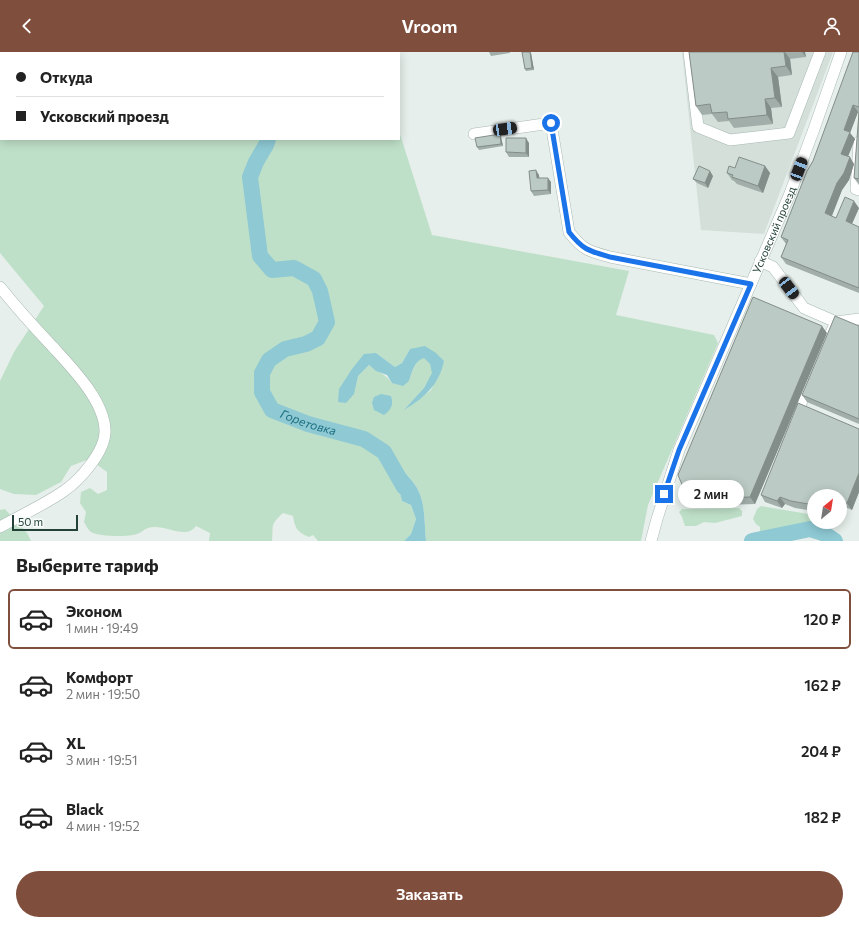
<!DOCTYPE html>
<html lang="ru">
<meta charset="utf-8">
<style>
:root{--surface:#fff;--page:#f6f6f6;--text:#222;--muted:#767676;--line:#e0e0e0;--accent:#804e3d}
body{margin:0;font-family:Commissioner,sans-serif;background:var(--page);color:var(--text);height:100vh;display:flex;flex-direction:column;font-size:15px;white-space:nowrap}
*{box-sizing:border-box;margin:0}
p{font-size:13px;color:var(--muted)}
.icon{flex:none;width:22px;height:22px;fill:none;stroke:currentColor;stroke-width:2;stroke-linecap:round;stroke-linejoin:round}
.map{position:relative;height:489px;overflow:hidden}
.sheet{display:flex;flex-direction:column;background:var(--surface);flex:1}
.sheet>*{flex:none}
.hud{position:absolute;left:0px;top:0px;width:400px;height:88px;box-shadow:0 2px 10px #0003;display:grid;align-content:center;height:88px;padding:0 16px;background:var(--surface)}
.needle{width:26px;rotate:30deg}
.controls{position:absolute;left:807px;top:437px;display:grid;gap:8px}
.controls a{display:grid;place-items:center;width:40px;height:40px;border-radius:50%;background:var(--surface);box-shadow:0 2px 10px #0003;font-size:20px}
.scale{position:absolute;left:12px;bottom:10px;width:66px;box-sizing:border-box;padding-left:4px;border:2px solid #24423a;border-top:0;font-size:11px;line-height:14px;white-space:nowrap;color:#24423a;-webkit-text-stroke:3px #f7fbf9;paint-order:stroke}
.end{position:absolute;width:18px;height:18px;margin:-9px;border:5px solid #1a73e8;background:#fff;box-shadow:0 0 0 2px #fff}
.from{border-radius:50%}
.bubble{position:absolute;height:28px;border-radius:14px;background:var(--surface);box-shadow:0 2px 10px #0003;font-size:13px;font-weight:600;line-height:28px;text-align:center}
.car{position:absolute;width:12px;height:24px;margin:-12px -6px;border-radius:5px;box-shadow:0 0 3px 1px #0007;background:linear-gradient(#222 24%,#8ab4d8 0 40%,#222 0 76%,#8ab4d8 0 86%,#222 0)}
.hud b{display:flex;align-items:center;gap:14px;height:38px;font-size:15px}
.hud b+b{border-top:1px solid var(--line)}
.hud i{width:10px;height:10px;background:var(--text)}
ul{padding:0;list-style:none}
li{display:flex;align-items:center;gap:12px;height:60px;margin:0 8px 6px;padding:0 8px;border:2px solid transparent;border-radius:6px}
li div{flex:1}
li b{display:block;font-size:15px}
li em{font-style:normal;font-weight:600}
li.on{border-color:var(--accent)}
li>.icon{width:36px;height:36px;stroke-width:1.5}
h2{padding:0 16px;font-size:18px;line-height:48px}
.cta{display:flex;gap:8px;margin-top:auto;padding:8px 16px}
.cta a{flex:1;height:46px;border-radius:24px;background:var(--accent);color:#fff;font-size:16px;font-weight:600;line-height:46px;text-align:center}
header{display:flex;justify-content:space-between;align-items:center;height:52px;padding:0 16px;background:var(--accent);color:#fff;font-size:18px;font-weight:600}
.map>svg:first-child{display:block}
.built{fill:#d4dfda}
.green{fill:#bfe0c8;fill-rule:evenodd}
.water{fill:#8ec9d4}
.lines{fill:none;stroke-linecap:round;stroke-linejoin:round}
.river{stroke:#8ec9d4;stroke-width:16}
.minor-casing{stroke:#a8b8b2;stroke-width:12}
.minor{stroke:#fff;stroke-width:11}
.wall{fill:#a1aea9}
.shaded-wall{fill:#838d89}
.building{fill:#bbcac4;stroke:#838d89}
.route{stroke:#1a73e8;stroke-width:5}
.labels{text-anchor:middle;stroke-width:3;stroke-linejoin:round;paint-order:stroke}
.street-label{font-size:11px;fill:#24423a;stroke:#f7fbf9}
.water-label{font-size:12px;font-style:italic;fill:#1c6f80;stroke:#f7fbf9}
</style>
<header><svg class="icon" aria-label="back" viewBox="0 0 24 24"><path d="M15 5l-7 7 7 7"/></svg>Vroom<svg class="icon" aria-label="person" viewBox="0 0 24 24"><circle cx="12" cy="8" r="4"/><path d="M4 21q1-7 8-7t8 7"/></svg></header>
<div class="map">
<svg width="859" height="489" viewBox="0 0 859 489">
<rect width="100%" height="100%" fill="#e6efeb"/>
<path class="built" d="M682 0H833L764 182 701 178Z"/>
<path class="green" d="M0 0H374V1H1V87H399V79L432 183 629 219 616 263 714 283 718 291 648 453 641 489H426C424 472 426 452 417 436 412 427 402 418 395 410V414L390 422C397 429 400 440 402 449L411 453 416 467 411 482 404 489H318L313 483 309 485C297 480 295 476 293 464L283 461C269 474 274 473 272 489H209L210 481 196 474C185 489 165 471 148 476 144 477 141 481 137 482 129 485 99 485 91 480 88 478 86 473 84 470L86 460 80 451 81 440 90 436 98 442 107 438V420L89 407 71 414 61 430 36 443 14 442 0 437V329L14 300 44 254 0 201ZM410 297 444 309 431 338 406 357 424 336 433 321 430 312 424 305C414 309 412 320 409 329L392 331C386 322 377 320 369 313L358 324 376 301 395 315 402 311Z
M761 454 814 463V470H836L835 473 825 476 788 475 779 479 760 480V475L756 472 753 467 757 457Z
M739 456 742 459V464L715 471 704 470 696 474H685L682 465 679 460 682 457Z
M5 457 27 481 31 489H0V458Z"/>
<path class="water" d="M425 294 436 301 444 309C439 333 424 346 404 358L424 336 432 321 430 312 424 306C414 309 412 320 409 329L403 334 392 331 387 323 376 319 369 313 358 324 354 342 346 351 338 350 339 337 352 317 364 302 376 301 395 315 402 311 410 297Z
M381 342 391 344C394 353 391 358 384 363L374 358 372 351 374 345Z
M394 409C402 418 411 426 417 436 426 452 424 472 426 489H404L411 482 416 467 411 453 402 449C400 440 397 429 390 422L395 414Z"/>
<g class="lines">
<g class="river">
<path d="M140 0 141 1"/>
<path id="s1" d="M268 87 266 93 256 110 250 125 260 204 272 218 294 216 314 227 320 239 327 270 318 286 306 292 285 297 269 308 262 321V340L272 358 308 372 364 387 384 400 404 435"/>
<path d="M752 489 810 477 823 481 835 489"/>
</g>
<g class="minor-casing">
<g id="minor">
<path d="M689 0 698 75 730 88 789 81 820 0"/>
<path d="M474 82 551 71 569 180C583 198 588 199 610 205L751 232"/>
<path d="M859 90 856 137 859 138"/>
<path d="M760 209 773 215 804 256 836 270 831 281"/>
<path d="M0 235C16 255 34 275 52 294 71 315 104 348 105 378 106 399 80 428 64 439 44 453 21 463 0 475"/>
<path d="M836 270 859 267"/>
<path d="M795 366 809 332"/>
<path id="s2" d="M651 489 657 467 679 398 789 144 814 77 841 0"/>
</g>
</g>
<use href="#minor" class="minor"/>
</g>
<path class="wall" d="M489 0H510V1L491 4Z
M522 0H530L531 1 534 18 526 19 525 17Z
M689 0H805L806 5 790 7 792 23 778 25 782 55 771 56 773 72 734 76 729 69 718 70 712 62 702 63 696 54Z
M859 0V133L854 126 859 61 858 60 850 81 855 87 848 105 854 112 849 128 842 138 832 164 836 166 859 156 852 172 859 175V241L786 212 781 205 786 192 781 185Z
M501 85 503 94 479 98 477 95Z
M529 91V105H509L506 100Z
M765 114 770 121 763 141 737 132 734 129 732 128 727 121 735 116Z
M539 123V126L551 130V142L534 144 531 139Z
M713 124 708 136 697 131 693 127Z
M859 274V372L807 350 802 343Z
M827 281 755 452 692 454 688 447Z
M859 377V440L852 458 840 453V444H814V459L795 456 785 452 782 456 765 450 761 443Z"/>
<path class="shaded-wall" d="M530 0 531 1 534 18 532 16Z
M784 0H785L790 7 792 23 786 14Z
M802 0H805L806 5Z
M771 16 778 25 782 55 775 46Z
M765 47 771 56 773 72 767 63Z
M853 53 858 60 850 81 855 87 846 109 841 102 844 78Z
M500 82 501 85 503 94 501 92Z
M526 86 529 91V105L526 101Z
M850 105 854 112 849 128 842 138 830 168 825 161 837 131Z
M765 114 770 121 763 141 758 134Z
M536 118 539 123 540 131 537 126Z
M710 119 713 124 708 136 705 131Z
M548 126 551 130V142L548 138Z
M854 149 859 156 850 176 846 169Z
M822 274 827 281 755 452 750 445Z
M859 421V440L852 458 847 451Z
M822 440 824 444H820Z
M780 445 785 452 782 456 777 449Z"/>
<path class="building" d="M522 0H530L532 16 525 17Z
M689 0H784L786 14 771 16 775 46 765 47 767 63 728 67 727 60 712 61 710 52 696 54Z
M853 0H859V55L853 53 844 78 850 80 841 102 850 105 844 121 837 131 825 161 836 166 845 145 854 149 846 169 859 175V236L781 205 788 188 781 185 807 119 813 109Z
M859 60V127L854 126Z
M500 82 501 92 477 95 475 86Z
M506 86H526V101L506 100Z
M739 105 765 114 758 134 732 125 733 123 727 121 729 114 735 116Z
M699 114 710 119 705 131 693 127Z
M536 118 537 126H548V138L531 139 529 119Z
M753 245 822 274 750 445 688 447 678 423Z
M835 264 859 274V367L802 343Z
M798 351 859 377V421L847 451 840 448V444H831L822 440 820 444H814V453L791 449 780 445 777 449 761 443Z"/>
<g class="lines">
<path class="route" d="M551 71 569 180C583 198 589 199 610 205L751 232 679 398 664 442"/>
</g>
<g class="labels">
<g class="street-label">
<text dy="4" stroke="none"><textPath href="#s2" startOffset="335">Усковский проезд</textPath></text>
</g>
<g class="water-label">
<text dy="4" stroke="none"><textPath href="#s1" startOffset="396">Горетовка</textPath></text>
</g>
</g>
</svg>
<div class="controls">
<a><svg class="needle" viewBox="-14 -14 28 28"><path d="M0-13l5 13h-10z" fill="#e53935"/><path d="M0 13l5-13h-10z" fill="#767676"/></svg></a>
</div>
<div class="scale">50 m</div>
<i class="end from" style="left:551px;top:71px"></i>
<i class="end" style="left:664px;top:442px"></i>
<div class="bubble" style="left:678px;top:428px;width:66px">2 мин</div>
<i class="car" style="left:505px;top:77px;rotate:82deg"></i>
<i class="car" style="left:799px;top:117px;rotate:21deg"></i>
<i class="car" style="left:789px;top:236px;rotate:143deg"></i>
<div class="hud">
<b><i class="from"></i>Откуда</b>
<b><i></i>Усковский проезд</b>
</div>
</div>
<section class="sheet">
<h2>Выберите тариф</h2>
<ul>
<li class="on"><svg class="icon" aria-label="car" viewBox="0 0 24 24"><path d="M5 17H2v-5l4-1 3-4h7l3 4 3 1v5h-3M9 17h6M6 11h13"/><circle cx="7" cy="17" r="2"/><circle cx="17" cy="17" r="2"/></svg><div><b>Эконом</b><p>1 мин · 19:49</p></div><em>120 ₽</em></li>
<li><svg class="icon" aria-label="car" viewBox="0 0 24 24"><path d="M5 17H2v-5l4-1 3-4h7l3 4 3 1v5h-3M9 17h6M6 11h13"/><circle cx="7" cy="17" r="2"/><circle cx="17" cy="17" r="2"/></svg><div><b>Комфорт</b><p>2 мин · 19:50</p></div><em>162 ₽</em></li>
<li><svg class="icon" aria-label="car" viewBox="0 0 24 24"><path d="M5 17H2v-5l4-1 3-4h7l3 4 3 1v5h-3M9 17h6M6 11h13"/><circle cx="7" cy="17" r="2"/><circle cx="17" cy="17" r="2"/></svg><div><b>XL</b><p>3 мин · 19:51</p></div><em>204 ₽</em></li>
<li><svg class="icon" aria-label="car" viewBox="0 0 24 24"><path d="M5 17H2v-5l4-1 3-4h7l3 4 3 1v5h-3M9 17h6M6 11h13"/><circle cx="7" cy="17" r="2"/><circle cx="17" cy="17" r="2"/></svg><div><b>Black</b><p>4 мин · 19:52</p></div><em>182 ₽</em></li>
</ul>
<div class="cta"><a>Заказать</a></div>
</section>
